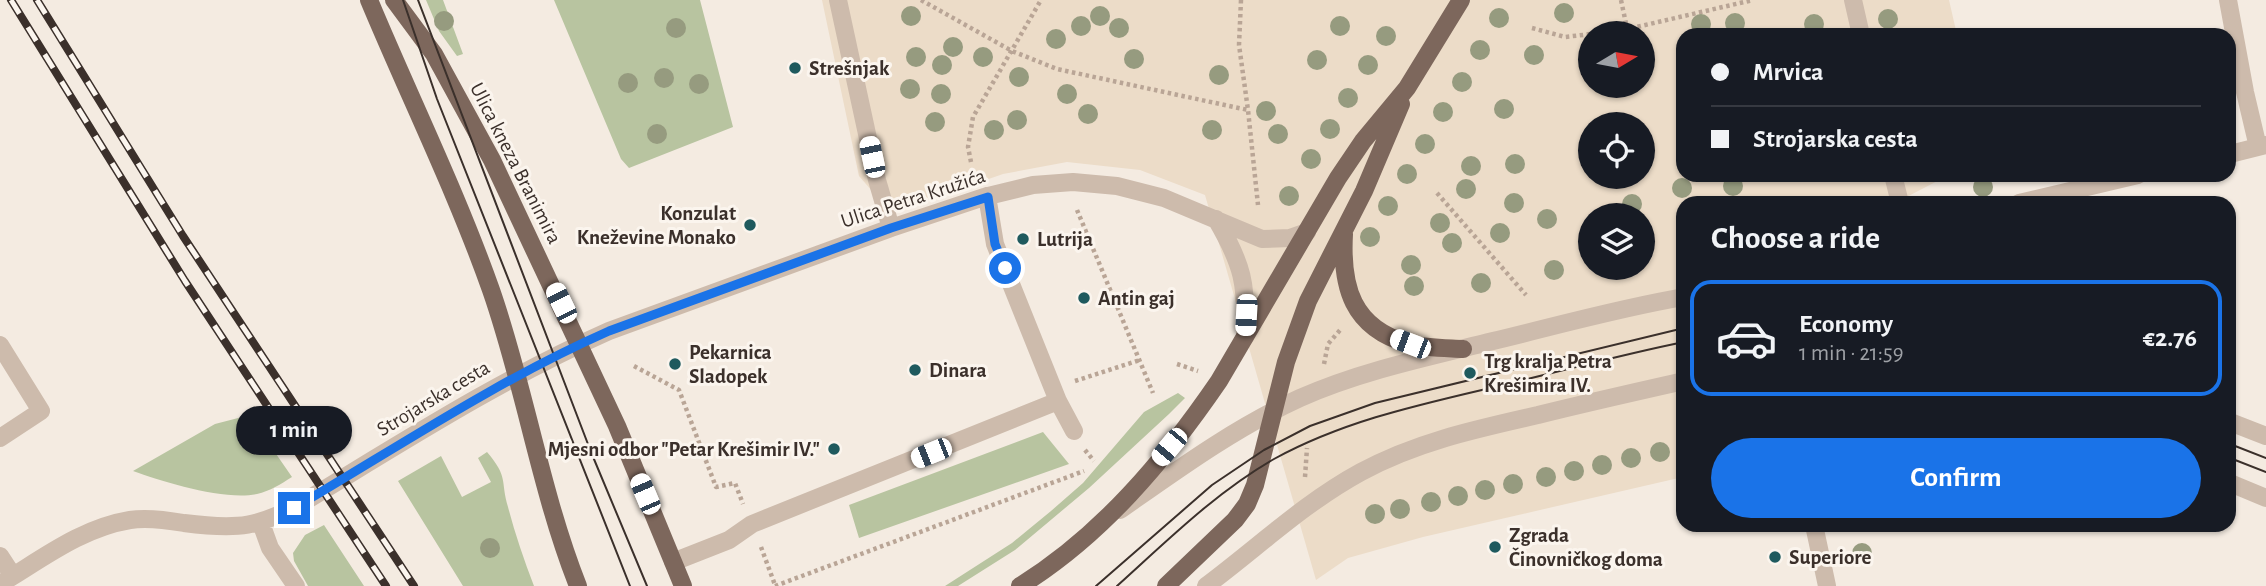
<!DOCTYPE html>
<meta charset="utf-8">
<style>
:root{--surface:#171b24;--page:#20242c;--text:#f1f3f6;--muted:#9ea1a6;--line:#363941;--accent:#1a73e8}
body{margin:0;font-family:"Alegreya Sans",sans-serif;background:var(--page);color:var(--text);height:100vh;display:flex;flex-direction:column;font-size:26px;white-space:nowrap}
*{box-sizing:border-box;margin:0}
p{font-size:23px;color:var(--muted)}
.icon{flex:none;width:38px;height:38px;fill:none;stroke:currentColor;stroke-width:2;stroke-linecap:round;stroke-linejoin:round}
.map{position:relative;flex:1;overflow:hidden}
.sheet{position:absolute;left:1676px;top:196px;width:560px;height:336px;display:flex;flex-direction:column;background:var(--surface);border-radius:21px;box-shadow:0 2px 5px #0004}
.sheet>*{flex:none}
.banner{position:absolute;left:1676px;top:28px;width:560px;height:154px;border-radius:21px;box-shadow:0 2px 5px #0004;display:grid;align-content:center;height:154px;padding:0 35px;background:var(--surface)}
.needle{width:46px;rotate:80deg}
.controls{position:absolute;left:1578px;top:21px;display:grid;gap:14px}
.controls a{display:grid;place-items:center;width:77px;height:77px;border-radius:50%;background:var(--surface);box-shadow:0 2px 5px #0004;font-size:35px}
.end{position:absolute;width:32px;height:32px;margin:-16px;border:9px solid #1a73e8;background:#fff;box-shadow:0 0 0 4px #fff}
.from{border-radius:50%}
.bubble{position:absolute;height:49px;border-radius:24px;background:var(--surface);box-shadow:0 2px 5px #0004;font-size:23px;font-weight:700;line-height:49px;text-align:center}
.car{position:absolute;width:21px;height:42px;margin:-21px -10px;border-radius:9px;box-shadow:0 0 5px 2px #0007;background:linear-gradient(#fff 24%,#345 0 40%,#fff 0 76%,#345 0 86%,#fff 0)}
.banner b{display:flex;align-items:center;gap:24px;height:66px;font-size:26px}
.banner b+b{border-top:2px solid var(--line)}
.banner i{width:18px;height:18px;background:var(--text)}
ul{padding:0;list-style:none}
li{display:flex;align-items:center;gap:21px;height:116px;margin:0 14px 10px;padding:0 21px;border:4px solid transparent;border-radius:21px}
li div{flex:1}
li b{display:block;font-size:26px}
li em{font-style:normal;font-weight:700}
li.current{border-color:var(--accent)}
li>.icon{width:63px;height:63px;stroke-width:1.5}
h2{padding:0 35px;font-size:32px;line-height:84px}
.cta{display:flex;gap:14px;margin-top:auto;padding:14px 35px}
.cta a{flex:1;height:80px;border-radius:42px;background:var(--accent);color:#fff;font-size:28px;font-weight:700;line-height:80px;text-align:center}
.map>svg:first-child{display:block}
.green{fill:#b8c4a0}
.plaza{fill:#ecdcc8;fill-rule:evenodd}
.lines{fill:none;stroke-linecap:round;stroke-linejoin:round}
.path{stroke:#b9a596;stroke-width:4.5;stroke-dasharray:3.5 3.5;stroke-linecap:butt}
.minor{stroke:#cdbbac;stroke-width:18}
.major{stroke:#7d675c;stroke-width:18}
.tram{stroke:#3b302b;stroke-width:2}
.rail-casing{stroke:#3b302b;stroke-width:8}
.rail{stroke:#fbf5ee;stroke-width:5;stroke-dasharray:16;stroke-linecap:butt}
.tree{fill:#969b7f}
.route{stroke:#1a73e8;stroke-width:9}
.poi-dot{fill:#1f5a5e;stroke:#fbf5ee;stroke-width:2.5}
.labels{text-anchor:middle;stroke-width:6;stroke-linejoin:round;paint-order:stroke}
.poi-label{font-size:21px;font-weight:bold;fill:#3b302b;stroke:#fbf5ee;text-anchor:start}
.street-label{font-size:21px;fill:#3b302b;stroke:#fbf5ee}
</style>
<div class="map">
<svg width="2266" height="586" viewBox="0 0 2266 586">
<rect width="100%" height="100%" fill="#f4ebe1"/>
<path class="green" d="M426 0H443L463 54 457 56 439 31Z
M554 0H700L733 127 629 168 621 159Z
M1178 393 1185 398 1169 414 1089 488 1015 550 958 586H945L1012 543 1051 511 1083 483 1144 412Z
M242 417 252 419 292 477C281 484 270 491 257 494 225 501 163 482 133 471L215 424Z
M1043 432 1069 464 859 538 849 505Z
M487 452C509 478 500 480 508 507 515 534 524 560 534 586H463L398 481 441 456 462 497 491 482 478 458Z
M324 525 364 586H308L294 561 293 553 305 535Z"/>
<path class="plaza" d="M822 0H1949L1957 35H1684V175H1949L1895 203H1684L1683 477 1423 537 1348 558 1316 580 1205 195 1140 170 1067 162 1003 174 891 213 859 176ZM1591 33H1643V86H1591ZM1591 124H1643V177H1591ZM1591 215H1643V268H1591Z"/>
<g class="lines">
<path class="path" d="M921 0 1012 51 1057 69 1248 110
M1241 0 1239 45 1248 110 1258 205
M1621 0 1628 33
M1532 28 1565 37 1591 34
M1596 33 1628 29 1753 0
M971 162 968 147 973 117 1041 0
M1437 193 1526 295
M1077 210 1153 393
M1177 364 1198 371
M1324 364 1328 344 1341 329
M634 366 679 390 716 487 735 483 743 504
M1075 381 1140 360
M1085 450 1094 461
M1305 477 1307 448
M761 547 775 585
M775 586 1084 471"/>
<path class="minor" d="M838 0 877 180 891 228
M1853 0 1861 35
M2228 0 2245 92 2258 147
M2230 154 2266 145
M1893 175 1900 203
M2019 203 2138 175
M1216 219C1243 265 1247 284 1245 337
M0 345 41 411 0 438
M1058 401 1074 431
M2230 422 2266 436
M2230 483 2266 498
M1120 510C1177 470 1236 427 1300 398 1361 371 1428 357 1493 341 1556 326 1619 308 1684 297
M261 523 270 548 296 586
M1814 525 1827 586
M0 556 13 576
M673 562 729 540 752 524 1058 401 995 244 987 196
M0 584C42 559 81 528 130 520 147 517 167 520 184 523 238 530 259 528 307 500 406 440 503 378 609 331L891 228 984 197 1033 185 1073 182 1117 186 1164 198 1262 239 1290 238 1307 232
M1206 586C1257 548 1304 503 1361 472 1416 442 1476 429 1538 415 1586 403 1635 392 1684 381"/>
<path class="major" d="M369 0C409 96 456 191 491 290 525 387 540 490 578 586
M394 0 434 54 492 160 617 426 683 586
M1344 234C1341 287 1352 328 1409 344 1426 348 1445 348 1463 349
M1020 586C1101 536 1165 460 1219 381L1338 178 1363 141 1407 88 1461 0
M1166 586 1235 520 1247 504 1255 485 1286 362 1308 301 1364 191 1401 104"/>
<path class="tram" d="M403 0 437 99 630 586
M418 0 591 452 647 586
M2230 444 2266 458
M2230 458 2266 472
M1096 586 1212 485 1264 450 1310 426 1375 403 1684 328
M1117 586C1167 541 1215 493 1274 459 1347 419 1427 403 1507 384 1566 370 1624 354 1684 342"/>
<g class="rail-casing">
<path id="rail" d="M11 0 185 281 386 586
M37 0 183 236 414 586"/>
</g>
<use href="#rail" class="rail"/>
</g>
<g class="tree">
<circle cx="1564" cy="13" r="10"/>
<circle cx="911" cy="16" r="10"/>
<circle cx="1100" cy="16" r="10"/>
<circle cx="1499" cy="18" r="10"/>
<circle cx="1888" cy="19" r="10"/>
<circle cx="444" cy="21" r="10"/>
<circle cx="1735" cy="23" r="10"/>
<circle cx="1701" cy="24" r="10"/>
<circle cx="1814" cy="24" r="10"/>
<circle cx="1081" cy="26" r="10"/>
<circle cx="1340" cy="26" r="10"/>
<circle cx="676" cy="28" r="10"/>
<circle cx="1119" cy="28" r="10"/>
<circle cx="1386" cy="36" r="10"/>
<circle cx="1056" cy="39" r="10"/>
<circle cx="953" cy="47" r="10"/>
<circle cx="1480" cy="50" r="10"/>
<circle cx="1534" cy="55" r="10"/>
<circle cx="916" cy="57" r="10"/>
<circle cx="983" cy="57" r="10"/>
<circle cx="1134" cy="59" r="10"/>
<circle cx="1317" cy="60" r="10"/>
<circle cx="942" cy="65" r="10"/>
<circle cx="1368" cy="65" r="10"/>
<circle cx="1219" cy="75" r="10"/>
<circle cx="1019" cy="77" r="10"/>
<circle cx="664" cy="78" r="10"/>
<circle cx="1462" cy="82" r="10"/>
<circle cx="628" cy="83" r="10"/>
<circle cx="699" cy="84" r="10"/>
<circle cx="910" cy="89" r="10"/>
<circle cx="941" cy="94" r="10"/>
<circle cx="1067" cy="94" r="10"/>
<circle cx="1348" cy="98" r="10"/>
<circle cx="1504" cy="109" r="10"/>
<circle cx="1266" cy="111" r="10"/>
<circle cx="1443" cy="112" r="10"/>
<circle cx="1088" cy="114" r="10"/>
<circle cx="1017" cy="120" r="10"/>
<circle cx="935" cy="122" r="10"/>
<circle cx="1330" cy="129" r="10"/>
<circle cx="994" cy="130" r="10"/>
<circle cx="1212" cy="130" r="10"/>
<circle cx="657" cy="134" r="10"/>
<circle cx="1278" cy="134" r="10"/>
<circle cx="1425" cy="144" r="10"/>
<circle cx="1311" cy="159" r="10"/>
<circle cx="1515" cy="164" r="10"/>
<circle cx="1471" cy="166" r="10"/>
<circle cx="1407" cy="174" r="10"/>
<circle cx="1733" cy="186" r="10"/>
<circle cx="1983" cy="187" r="10"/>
<circle cx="1682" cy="188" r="10"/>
<circle cx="1466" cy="189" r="10"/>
<circle cx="1289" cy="196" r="10"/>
<circle cx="1514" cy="203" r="10"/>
<circle cx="1632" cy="204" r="10"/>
<circle cx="1388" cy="206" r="10"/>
<circle cx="1547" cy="219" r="10"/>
<circle cx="1440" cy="223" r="10"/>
<circle cx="1500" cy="233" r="10"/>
<circle cx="1370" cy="237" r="10"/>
<circle cx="1452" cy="243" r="10"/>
<circle cx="1411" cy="265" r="10"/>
<circle cx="1554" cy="270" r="10"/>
<circle cx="1481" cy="283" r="10"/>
<circle cx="1414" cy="286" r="10"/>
<circle cx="1660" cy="452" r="10"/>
<circle cx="1631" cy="458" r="10"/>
<circle cx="1602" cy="465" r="10"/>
<circle cx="1574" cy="471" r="10"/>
<circle cx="1546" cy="477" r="10"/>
<circle cx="1513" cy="484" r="10"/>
<circle cx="1485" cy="490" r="10"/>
<circle cx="1458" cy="496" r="10"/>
<circle cx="1431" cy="502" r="10"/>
<circle cx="1400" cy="509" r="10"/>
<circle cx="1375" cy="514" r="10"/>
<circle cx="490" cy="548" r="10"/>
<circle cx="1862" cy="553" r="10"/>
</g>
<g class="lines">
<path class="route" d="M294 508C398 447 498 380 609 331L891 228 988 197 995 244 1005 268"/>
</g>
<g class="poi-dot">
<circle cx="795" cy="68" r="7"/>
<circle cx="750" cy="225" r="7"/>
<circle cx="1023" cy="239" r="7"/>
<circle cx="1084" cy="298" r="7"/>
<circle cx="675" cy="364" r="7"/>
<circle cx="915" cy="370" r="7"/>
<circle cx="1470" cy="373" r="7"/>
<circle cx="834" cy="449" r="7"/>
<circle cx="1495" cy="547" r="7"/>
<circle cx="1775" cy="557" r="7"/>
</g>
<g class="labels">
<g class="poi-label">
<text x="809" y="75">Strešnjak</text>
<text x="736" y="220" text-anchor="end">Konzulat<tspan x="736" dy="24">Kneževine Monako</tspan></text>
<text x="1037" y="246">Lutrija</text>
<text x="1098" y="305">Antin gaj</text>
<text x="689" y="359">Pekarnica<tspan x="689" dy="24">Sladopek</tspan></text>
<text x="1484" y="368">Trg kralja Petra<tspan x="1484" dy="24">Krešimira IV.</tspan></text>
<text x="929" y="377">Dinara</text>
<text x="820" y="456" text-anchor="end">Mjesni odbor "Petar Krešimir IV."</text>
<text x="1509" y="542">Zgrada<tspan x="1509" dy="24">Činovničkog doma</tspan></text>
<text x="1789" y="564">Superiore</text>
</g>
<g class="street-label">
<text transform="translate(516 163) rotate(63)" y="7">Ulica kneza Branimira</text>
<text transform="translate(913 198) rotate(-18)" y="7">Ulica Petra Kružića</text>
<text transform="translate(433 398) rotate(-31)" y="7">Strojarska cesta</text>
</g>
</g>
</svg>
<div class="controls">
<a><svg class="needle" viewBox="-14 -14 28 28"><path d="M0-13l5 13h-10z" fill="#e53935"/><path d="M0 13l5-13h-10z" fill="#9ea1a6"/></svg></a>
<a><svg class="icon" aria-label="locate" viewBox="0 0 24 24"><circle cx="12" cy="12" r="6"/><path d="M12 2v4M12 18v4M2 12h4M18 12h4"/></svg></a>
<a><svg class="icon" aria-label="layers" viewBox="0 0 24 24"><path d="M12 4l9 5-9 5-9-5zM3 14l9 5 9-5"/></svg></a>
</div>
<i class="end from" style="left:1005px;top:268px"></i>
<i class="end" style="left:294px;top:508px"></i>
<div class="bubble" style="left:236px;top:406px;width:116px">1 min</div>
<i class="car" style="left:872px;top:157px;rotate:348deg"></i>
<i class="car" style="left:561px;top:303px;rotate:334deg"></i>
<i class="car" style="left:1246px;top:315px;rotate:183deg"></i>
<i class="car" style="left:1410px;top:344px;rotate:291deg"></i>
<i class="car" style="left:1169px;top:447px;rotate:220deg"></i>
<i class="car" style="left:931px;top:453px;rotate:248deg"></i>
<i class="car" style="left:645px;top:494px;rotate:337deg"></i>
<div class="banner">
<b><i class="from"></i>Mrvica</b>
<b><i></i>Strojarska cesta</b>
</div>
<section class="sheet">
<h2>Choose a ride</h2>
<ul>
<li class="current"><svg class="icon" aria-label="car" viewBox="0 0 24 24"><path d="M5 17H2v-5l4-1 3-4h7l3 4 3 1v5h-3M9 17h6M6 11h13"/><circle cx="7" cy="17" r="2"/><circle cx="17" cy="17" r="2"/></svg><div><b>Economy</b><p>1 min · 21:59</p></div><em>€2.76</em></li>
</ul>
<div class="cta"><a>Confirm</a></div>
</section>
</div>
